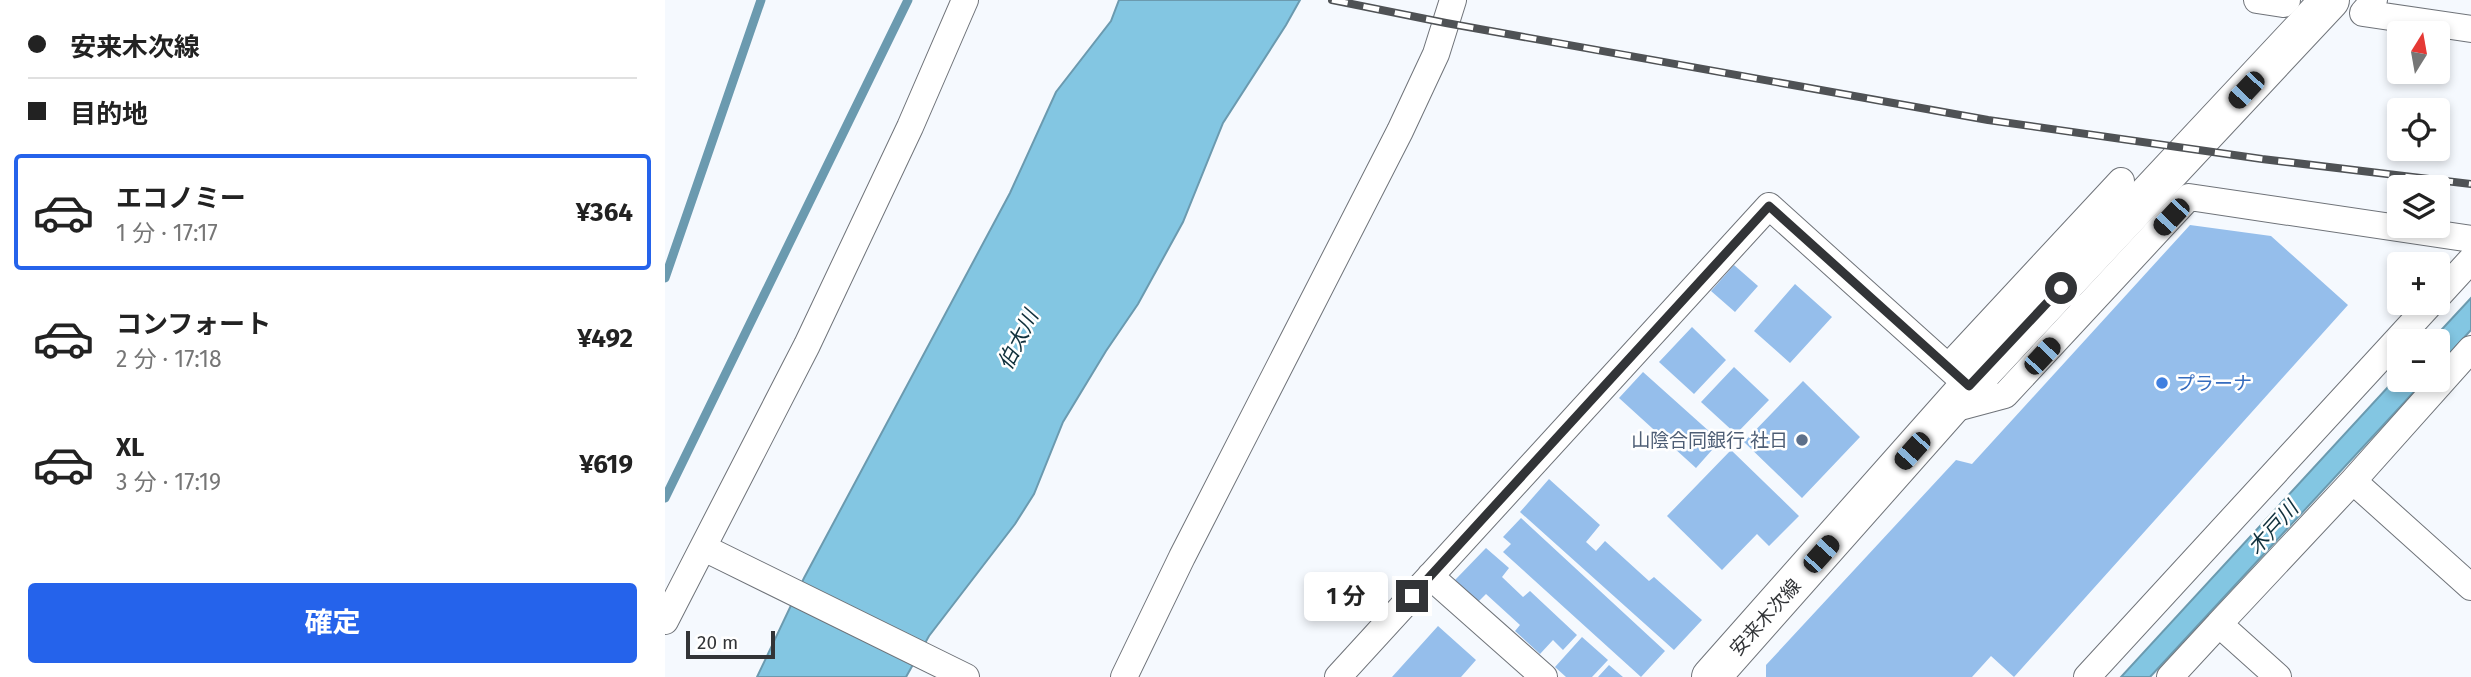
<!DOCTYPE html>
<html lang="ja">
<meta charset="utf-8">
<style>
:root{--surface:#fff;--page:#f2f2f2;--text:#222;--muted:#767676;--line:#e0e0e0;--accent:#2563eb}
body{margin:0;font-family:"Fira Sans","Noto Sans JP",sans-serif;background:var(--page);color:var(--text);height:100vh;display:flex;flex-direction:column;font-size:26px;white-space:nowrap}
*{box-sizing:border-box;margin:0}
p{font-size:23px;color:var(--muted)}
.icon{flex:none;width:38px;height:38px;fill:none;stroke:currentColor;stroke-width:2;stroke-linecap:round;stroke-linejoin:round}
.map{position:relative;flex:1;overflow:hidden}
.drawer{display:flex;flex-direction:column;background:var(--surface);width:665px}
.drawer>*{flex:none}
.guide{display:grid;align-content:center;height:154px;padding:0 28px;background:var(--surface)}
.needle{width:46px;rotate:11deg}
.controls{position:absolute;left:1722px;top:21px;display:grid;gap:14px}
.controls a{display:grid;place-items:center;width:63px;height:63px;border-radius:7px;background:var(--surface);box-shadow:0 4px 10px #0003;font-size:35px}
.scale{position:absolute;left:21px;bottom:18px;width:89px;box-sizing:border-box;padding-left:7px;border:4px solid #323437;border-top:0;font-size:19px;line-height:24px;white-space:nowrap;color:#323437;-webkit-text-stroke:5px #fff;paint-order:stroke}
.end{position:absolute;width:32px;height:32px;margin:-16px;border:9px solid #323437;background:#fff;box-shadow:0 0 0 4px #fff}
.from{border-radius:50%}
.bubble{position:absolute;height:49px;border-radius:7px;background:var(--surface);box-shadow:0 4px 10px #0003;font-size:23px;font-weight:700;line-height:49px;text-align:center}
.car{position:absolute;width:21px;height:42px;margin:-21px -10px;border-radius:9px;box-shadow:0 0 5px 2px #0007;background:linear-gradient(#222 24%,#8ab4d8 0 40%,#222 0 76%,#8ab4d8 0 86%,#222 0)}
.guide b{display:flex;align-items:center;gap:24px;height:66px;font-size:26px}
.guide b+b{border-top:2px solid var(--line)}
.guide i{width:18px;height:18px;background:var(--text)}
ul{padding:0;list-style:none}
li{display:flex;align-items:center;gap:21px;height:116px;margin:0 14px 10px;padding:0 14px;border:4px solid transparent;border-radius:7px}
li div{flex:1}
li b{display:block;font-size:26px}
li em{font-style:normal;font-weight:700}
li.on{border-color:var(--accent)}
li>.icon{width:63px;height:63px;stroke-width:1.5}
.action{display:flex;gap:14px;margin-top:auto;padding:14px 28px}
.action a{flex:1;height:80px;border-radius:7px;background:var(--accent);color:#fff;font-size:28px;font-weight:700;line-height:80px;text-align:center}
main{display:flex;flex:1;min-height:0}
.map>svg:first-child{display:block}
.water{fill:#83c6e2;stroke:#6b9aaf;stroke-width:2}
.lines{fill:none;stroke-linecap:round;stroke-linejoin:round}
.stream{stroke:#6b9aaf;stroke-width:9}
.building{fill:#95beeb}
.minor-casing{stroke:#6f7379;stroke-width:28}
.primary-casing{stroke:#6f7379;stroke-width:40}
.minor{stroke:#fff;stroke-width:26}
.primary{stroke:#fff;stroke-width:38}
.rail-casing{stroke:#4f5255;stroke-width:8}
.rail{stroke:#fff;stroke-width:5;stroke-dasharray:16;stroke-linecap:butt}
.route{stroke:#323437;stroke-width:9}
.shop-dot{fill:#3f7fe0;stroke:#fff;stroke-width:2.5}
.service-dot{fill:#5c6f8a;stroke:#fff;stroke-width:2.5}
.labels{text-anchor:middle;stroke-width:5;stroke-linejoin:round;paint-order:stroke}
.shop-label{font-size:19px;fill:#366cbe;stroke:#fff;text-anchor:start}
.service-label{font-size:19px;fill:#4e5e75;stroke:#fff;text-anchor:end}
.street-label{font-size:19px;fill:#323437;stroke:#fff}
.water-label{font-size:21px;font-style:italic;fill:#10303c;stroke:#fff}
</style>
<main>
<section class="drawer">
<div class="guide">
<b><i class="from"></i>安来木次線</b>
<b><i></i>目的地</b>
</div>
<ul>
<li class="on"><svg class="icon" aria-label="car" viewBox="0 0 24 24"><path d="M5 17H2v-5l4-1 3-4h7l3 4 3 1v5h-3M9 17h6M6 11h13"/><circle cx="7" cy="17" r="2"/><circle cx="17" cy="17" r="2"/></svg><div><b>エコノミー</b><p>1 分 · 17:17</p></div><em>¥364</em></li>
<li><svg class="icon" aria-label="car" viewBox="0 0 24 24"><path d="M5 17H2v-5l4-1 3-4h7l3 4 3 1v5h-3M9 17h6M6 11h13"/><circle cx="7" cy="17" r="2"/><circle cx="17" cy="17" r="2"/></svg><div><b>コンフォート</b><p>2 分 · 17:18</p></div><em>¥492</em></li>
<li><svg class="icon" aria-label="car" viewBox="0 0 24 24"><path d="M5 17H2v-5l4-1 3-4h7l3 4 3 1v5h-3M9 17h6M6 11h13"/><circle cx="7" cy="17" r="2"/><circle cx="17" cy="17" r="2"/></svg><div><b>XL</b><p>3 分 · 17:19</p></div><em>¥619</em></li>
</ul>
<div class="action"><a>確定</a></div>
</section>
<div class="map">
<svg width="1806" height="677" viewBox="0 0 1806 677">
<rect width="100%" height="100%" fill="#f5f9fe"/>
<path class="water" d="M454 0H635L621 25 558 123 518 222 473 304 441 351 398 422 369 494 350 524 264 636 241 677H92L139 578 345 193 391 92 446 21Z
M1806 298V330L1773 366V341H1766Z
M1734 375V380H1760L1485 677H1456Z"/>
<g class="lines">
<path class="stream" d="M0 278 96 0
M0 498 243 0"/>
</g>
<path class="building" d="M1525 225 1606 236 1683 305 1349 677 1326 656 1307 677H1101V665L1291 460 1307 464Z
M1069 265 1093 286 1070 312 1046 291Z
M1130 284 1167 317 1125 363 1089 331Z
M1027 327 1061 360 1029 394 994 362Z
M1069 367 1104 400 1071 434 1036 402Z
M978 372 1055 441 1031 468 954 398Z
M1138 381 1195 437 1137 498 1079 442Z
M1066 450 1134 516 1104 546 1092 534 1057 570 1002 516Z
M884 479 935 525 921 542 931 551 940 541 984 581 989 577 1037 620 1009 650 855 512Z
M856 518 1000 651 976 677 838 552 846 544 838 537Z
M821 548 844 568 837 577 858 597 865 591 912 635 898 650 888 640 875 654 850 631 855 625 821 594 813 602 790 580Z
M773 626 811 660 796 677H727Z
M917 637 943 660 927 677H901L890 667Z
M944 665 958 677H933Z"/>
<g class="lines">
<g class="minor-casing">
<path id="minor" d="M1592 0 1618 4 1622 0
M1709 0 1698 13 1806 29
M1773 296 1806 260
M1283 367 1456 181
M1284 410 1340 395 1524 197 1806 239
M1688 481 1806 349
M39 548 301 677
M765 576 879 677
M0 621 142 345 245 127 300 0
M1554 624 1688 481 1806 587
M459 677 517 557 735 131 771 54 788 0
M673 677 1104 206 1304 386
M1422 677 1766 303
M1505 677 1554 624 1613 677"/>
</g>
<g class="primary-casing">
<path id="primary" d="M1046 677 1304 386 1665 0"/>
</g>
<use href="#minor" class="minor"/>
<use href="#primary" class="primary"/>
<g class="rail-casing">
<path id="rail" d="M667 0 781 23 1323 120 1597 159 1806 184"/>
</g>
<use href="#rail" class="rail"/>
</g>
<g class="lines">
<path class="route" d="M747 596 1104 206 1304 386 1396 288"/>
</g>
<circle class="shop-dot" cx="1497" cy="383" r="7"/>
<circle class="service-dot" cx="1137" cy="440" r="7"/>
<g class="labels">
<g class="shop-label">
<text x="1511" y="390">プラーナ</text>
</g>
<g class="service-label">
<text x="1123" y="447">山陰合同銀行 社日</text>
</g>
<g class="street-label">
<text transform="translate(1100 617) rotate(-48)" y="7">安来木次線</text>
</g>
<g class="water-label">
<text transform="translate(353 340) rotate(-63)" y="7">伯太川</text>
<text transform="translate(1608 528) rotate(-48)" y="7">木戸川</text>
</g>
</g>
</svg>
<div class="controls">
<a><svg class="needle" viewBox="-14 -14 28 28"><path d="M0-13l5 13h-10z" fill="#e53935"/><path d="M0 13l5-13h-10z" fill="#767676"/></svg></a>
<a><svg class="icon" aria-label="locate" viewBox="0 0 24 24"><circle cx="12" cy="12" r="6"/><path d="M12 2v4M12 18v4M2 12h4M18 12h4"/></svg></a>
<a><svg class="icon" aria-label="layers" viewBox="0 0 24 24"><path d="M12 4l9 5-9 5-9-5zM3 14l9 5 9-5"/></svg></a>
<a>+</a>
<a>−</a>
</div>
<div class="scale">20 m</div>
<i class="end from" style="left:1396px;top:288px"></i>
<i class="end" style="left:747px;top:596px"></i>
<div class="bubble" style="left:639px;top:572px;width:84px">1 分</div>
<i class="car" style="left:1581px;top:90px;rotate:223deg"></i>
<i class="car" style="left:1506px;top:217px;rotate:223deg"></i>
<i class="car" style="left:1377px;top:356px;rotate:43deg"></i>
<i class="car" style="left:1247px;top:451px;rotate:222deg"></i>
<i class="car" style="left:1156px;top:554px;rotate:42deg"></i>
</div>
</main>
